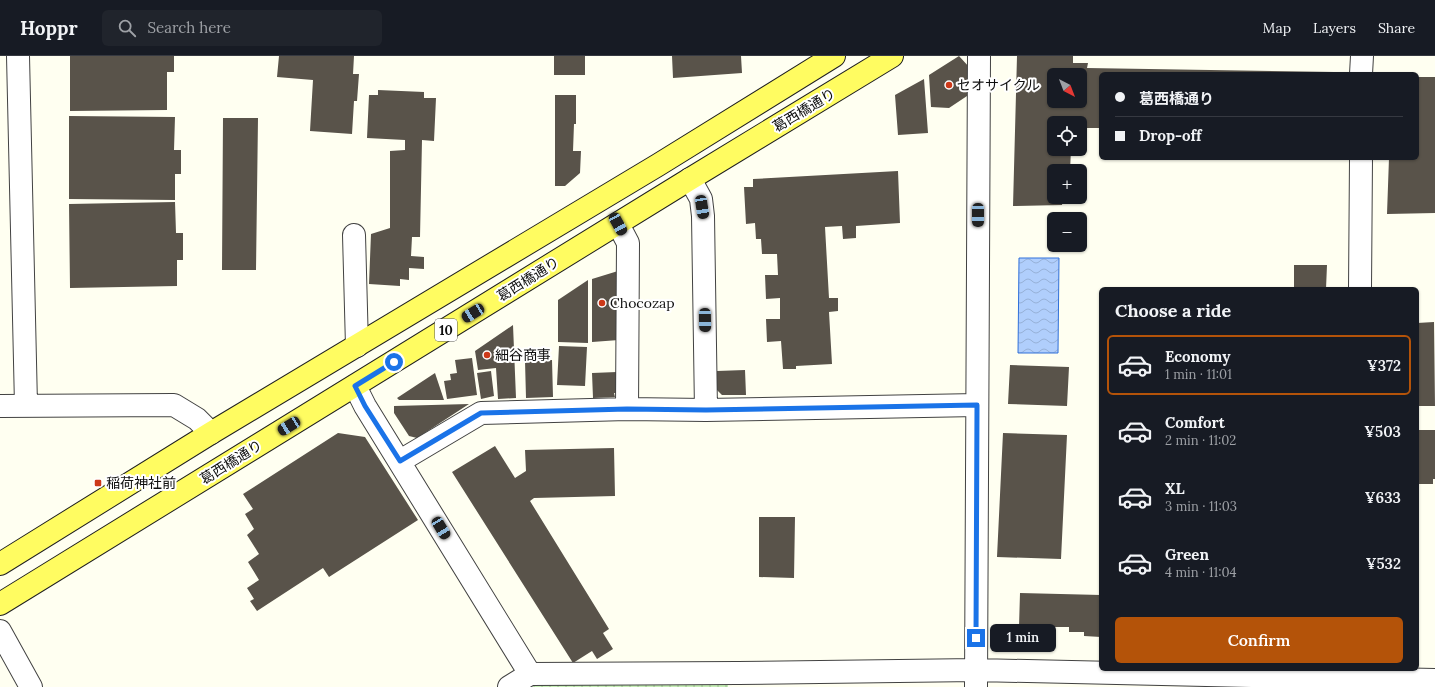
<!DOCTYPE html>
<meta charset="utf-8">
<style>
:root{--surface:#171b24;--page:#20242c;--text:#f1f3f6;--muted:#9ea1a6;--line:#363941;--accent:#b45309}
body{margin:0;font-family:Lora,"Noto Sans JP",serif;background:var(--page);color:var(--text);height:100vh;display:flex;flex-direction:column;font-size:15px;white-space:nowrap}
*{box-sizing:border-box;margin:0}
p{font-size:13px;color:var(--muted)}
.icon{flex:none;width:22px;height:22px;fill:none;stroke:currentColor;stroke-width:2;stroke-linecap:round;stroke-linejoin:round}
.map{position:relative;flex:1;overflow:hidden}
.panel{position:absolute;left:1099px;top:231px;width:320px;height:384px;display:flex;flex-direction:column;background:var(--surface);border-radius:6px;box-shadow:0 1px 3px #0004}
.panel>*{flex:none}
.hud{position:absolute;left:1099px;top:16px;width:320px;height:88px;border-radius:6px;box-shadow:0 1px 3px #0004;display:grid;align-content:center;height:88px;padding:0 16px;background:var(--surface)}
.needle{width:26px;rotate:138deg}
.fabs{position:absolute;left:1047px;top:12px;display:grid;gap:8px}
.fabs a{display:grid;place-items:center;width:40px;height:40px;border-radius:6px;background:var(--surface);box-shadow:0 1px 3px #0004;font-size:20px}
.end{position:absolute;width:18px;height:18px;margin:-9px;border:5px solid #1a73e8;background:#fff;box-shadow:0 0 0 2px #fff}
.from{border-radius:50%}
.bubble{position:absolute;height:28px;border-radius:6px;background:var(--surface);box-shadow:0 1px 3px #0004;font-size:13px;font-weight:600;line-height:28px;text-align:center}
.car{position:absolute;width:12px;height:24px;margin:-12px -6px;border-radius:5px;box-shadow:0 0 3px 1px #0007;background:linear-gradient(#222 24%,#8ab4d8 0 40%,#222 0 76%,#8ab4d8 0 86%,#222 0)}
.hud b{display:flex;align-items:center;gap:14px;height:38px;font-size:15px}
.hud b+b{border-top:1px solid var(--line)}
.hud i{width:10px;height:10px;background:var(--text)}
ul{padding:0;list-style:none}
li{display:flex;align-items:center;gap:12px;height:60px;margin:0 8px 6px;padding:0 8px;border:2px solid transparent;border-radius:6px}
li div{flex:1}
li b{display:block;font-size:15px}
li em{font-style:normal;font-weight:600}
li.on{border-color:var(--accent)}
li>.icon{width:36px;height:36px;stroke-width:1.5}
h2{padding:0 16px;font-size:18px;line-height:48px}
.action{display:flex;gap:8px;margin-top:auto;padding:8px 16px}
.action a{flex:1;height:46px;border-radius:6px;background:var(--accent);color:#fff;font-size:16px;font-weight:600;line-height:46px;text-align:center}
header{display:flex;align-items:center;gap:24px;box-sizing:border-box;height:56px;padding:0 20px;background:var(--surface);border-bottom:1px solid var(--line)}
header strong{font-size:19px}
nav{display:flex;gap:22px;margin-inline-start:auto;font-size:14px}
.search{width:280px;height:36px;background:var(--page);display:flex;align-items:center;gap:10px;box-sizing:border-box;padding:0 14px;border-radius:6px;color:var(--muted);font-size:15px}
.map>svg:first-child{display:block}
.park{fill:url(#park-dots)}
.water{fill:url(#water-waves);stroke:#3070da}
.building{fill:#59534a;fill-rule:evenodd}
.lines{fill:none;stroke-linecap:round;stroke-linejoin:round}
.minor-casing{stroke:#424242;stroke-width:24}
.major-casing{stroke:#202020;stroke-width:24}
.minor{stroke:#fff;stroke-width:22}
.major{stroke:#fffc61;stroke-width:22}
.route{stroke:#1a73e8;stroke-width:5}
.poi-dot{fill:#cd3919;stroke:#fff;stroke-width:1.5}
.labels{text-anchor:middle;stroke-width:4;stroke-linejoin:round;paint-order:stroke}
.shield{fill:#fff;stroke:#575757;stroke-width:1}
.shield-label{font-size:13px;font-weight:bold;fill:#0f0f0f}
.poi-label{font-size:14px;fill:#0f0f0f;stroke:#fff;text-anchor:start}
.street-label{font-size:14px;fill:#0f0f0f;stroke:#fff}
</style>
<header>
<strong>Hoppr</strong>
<div class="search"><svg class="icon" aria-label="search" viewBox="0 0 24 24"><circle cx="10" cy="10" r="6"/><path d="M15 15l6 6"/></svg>Search here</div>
<nav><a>Map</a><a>Layers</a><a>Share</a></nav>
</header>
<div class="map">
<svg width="1435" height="631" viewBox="0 0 1435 631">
<defs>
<pattern id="park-dots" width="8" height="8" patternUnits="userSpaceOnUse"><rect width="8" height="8" fill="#c6eeb6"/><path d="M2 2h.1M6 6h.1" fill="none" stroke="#a9cb9b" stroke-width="1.8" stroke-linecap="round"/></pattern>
<pattern id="water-waves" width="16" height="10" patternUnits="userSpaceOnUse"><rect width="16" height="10" fill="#b0cefc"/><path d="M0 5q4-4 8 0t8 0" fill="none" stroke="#96b0d7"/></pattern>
</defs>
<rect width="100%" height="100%" fill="#fffff1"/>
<path class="park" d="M728 625V631H532L535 629Z"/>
<path class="water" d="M1019 202H1059L1058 297H1018Z"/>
<path class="building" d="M70 0H174V16H167V54L70 55Z
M279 0H354L353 18H359L357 45H354L352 78 310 75 313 24 277 21Z
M554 0H585V19H554Z
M672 0H741L742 17 673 22Z
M959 0 970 12 967 40 949 52 931 51 929 19Z
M1017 0H1073V7H1088L1087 12 1334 16V18H1101V72H1080L1081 64 1072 63V67H1054V93H1071L1070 115H1054V141H1069V143L1063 142 1062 149 1013 150ZM1054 19H1080V45H1054Z
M1417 21H1435V157L1387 158 1389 102H1417Z
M924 23 928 77 898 79 895 39Z
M378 34 424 36V42H436L434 85 422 84 420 181H412L411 200 424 201V213L409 212V224L400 223V230L369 228 371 178 390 172V95L405 94V84L367 82 369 39H378Z
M555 39H576V68H574L573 95H581L580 117 565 130H555Z
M69 60 175 61 174 94H181V118H175V144L69 143Z
M223 62H258L256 214H222Z
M898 115 900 167 856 170V182L843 183 842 170 825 171 829 242H838V255L829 256 832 308 796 310V313H783L781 285 767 286 766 263H780V242L766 243 765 219H778L777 198H762L761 183H756L755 167 746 168 744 131H753V123Z
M175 146 176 177H183V204H177V230L70 232 69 148Z
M1294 209H1327L1326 233H1294Z
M618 215 619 284 592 286V223Z
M588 224V287L558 286V244Z
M1434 266 1435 350H1417V267Z
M513 269 516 342 498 343 496 312 478 314 475 295Z
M559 290 587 291 585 330 557 329Z
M472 302 477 339 447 343 444 325 451 324 450 318 457 317 455 304Z
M552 304 553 341 526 342 525 305Z
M1010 309 1069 311 1067 350 1008 348Z
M745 314 746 339H722L717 334V315Z
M491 315 494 340 481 343 477 317Z
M617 316 618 337H614L615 341 593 342 592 317Z
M435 317 444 344H399L397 342Z
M469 348 417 382 409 380 394 357V350Z
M1417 374H1435V423H1433V428H1417Z
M338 377 365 381 418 464 329 521 323 512 257 555 250 545 254 543 247 532 259 524 248 506 259 498 247 479 254 473 245 458 253 453 243 438Z
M1003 377 1067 379 1061 503 997 501Z
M495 390 515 422 526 415 525 394 614 392 615 440 534 442 530 445 609 573 603 577 613 593 597 603 592 595 573 607 452 416Z
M759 461H795L794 522 759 521Z
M1020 537 1101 539V581L1084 580V576H1069V571H1019Z"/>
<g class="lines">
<g class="minor-casing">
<path id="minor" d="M18 0 26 349
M1361 18 1362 0
M690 123 701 143 703 160 706 354
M618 168 628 187 627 353
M354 179 357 290
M1360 233 1361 102
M355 330 365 350 530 618
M0 350 174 349 197 363 211 377
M400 405 481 357 627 353 706 354 977 349
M0 575 31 631
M509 631 530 618 738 617 976 614 1435 624
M976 631 979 0"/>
</g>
<g class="major-casing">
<path id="major" d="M0 508 211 377 658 109 834 0
M0 548 690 123 892 0"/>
</g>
<use href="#minor" class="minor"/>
<use href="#major" class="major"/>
</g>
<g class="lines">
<path class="route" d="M394 306 355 330 365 350 400 405 481 357 627 353 706 354 977 349 976 582"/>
</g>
<g class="poi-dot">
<circle cx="949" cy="29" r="4"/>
<circle cx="602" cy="247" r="4"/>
<circle cx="487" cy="299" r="4"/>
<rect x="94" y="423" width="8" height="8" rx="2"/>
</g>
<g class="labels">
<rect class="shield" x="435" y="263" width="22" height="22" rx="3"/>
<g class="shield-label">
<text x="446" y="279">10</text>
</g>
<g class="poi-label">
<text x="957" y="34">セオサイクル</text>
<text x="610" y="252">Chocozap</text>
<text x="495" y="304">細谷商事</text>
<text x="106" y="432">稲荷神社前</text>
</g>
<g class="street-label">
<text transform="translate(804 54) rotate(-31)" y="5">葛西橋通り</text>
<text transform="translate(528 223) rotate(-32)" y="5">葛西橋通り</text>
<text transform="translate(231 406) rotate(-32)" y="5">葛西橋通り</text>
</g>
</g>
</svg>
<div class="fabs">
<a><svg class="needle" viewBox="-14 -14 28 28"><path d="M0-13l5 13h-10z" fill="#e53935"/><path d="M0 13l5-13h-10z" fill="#9ea1a6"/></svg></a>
<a><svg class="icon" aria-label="locate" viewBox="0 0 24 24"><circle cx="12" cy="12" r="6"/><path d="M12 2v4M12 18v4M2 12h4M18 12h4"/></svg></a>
<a>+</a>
<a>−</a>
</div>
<i class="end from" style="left:394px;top:306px"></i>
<i class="end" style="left:976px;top:582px"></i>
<div class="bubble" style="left:990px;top:568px;width:66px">1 min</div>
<i class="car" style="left:702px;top:151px;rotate:171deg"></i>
<i class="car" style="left:978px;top:159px;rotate:180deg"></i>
<i class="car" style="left:618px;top:168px;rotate:151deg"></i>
<i class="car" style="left:473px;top:257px;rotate:238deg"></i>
<i class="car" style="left:705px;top:264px;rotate:179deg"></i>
<i class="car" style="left:289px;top:370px;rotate:238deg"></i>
<i class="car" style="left:441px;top:472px;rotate:149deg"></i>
<div class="hud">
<b><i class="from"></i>葛西橋通り</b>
<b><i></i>Drop-off</b>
</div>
<section class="panel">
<h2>Choose a ride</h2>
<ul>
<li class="on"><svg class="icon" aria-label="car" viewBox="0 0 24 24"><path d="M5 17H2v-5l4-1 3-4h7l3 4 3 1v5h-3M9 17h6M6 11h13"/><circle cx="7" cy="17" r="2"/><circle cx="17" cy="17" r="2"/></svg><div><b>Economy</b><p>1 min · 11:01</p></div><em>¥372</em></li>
<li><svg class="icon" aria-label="car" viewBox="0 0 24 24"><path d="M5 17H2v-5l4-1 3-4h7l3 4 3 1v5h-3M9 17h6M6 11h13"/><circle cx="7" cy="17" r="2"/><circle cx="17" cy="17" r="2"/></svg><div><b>Comfort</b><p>2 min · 11:02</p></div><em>¥503</em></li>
<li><svg class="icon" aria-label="car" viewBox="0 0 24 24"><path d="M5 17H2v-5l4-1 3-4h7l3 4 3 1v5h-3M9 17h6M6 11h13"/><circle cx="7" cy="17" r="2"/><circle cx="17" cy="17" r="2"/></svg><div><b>XL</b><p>3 min · 11:03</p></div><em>¥633</em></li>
<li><svg class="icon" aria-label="car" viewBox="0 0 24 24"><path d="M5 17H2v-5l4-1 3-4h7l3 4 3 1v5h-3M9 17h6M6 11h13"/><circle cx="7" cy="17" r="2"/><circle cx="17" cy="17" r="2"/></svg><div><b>Green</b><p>4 min · 11:04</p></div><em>¥532</em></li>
</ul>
<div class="action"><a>Confirm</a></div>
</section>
</div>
